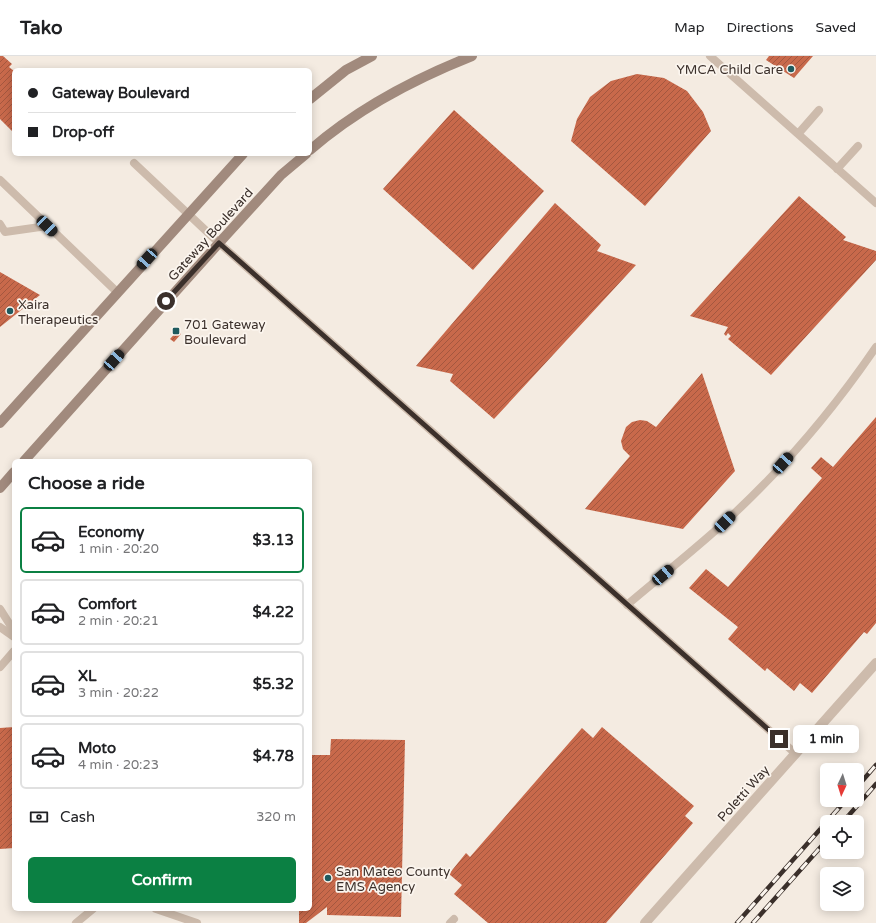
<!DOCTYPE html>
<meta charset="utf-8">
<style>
:root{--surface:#fff;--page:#f2f2f2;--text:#202124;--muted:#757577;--line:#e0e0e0;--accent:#0b8043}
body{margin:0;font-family:"Varela Round",sans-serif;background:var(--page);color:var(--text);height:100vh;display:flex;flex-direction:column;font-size:15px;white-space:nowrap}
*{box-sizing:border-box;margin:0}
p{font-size:13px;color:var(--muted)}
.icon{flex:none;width:22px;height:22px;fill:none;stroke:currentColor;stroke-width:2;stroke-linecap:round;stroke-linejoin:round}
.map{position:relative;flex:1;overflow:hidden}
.side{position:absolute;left:12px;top:403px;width:300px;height:452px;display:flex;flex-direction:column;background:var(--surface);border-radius:6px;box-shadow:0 2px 10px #0003}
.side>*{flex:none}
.banner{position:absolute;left:12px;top:12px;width:300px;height:88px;border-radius:6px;box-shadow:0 2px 10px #0003;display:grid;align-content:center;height:88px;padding:0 16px;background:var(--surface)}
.needle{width:26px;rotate:184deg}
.buttons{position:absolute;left:820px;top:707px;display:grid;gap:8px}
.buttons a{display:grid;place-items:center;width:44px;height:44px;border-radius:6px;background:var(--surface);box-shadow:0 2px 10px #0003;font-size:20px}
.end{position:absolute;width:18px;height:18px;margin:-9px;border:5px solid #3b302b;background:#fff;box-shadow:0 0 0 2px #fff}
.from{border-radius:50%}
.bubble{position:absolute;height:28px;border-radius:6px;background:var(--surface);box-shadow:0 2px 10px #0003;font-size:13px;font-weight:700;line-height:28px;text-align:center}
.car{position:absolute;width:12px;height:24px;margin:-12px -6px;border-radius:5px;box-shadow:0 0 3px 1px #0007;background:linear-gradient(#222 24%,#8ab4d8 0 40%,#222 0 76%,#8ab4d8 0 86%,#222 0)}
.banner b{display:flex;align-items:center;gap:14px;height:38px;font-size:15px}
.banner b+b{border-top:1px solid var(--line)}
.banner i{width:10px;height:10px;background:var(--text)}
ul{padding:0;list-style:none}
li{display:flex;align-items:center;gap:12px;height:66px;margin:0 8px 6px;padding:0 8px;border:2px solid var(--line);border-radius:6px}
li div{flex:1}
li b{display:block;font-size:15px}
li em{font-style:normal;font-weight:700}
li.selected{border-color:var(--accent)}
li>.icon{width:36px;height:36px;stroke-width:1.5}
h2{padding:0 16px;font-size:18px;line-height:48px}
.pay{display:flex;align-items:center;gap:10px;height:44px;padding:0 16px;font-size:15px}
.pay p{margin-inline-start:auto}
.primary-button{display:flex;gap:8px;margin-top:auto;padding:8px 16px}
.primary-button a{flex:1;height:46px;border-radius:6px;background:var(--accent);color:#fff;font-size:16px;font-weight:700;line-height:46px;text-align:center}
header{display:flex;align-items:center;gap:24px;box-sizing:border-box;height:56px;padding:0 20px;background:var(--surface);border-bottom:1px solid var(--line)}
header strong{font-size:19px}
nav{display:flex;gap:22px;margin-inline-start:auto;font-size:14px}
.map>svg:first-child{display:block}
.building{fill:url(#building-hatch)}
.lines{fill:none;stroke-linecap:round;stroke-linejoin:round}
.lane{stroke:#cdbbac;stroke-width:8}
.street{stroke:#cdbbac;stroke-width:10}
.secondary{stroke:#a18a7d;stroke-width:10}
.rail-casing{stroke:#3b302b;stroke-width:4.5}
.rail{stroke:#fbf5ee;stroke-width:3;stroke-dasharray:9;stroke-linecap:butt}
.route{stroke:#3b302b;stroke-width:5}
.poi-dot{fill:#1f5a5e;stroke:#fbf5ee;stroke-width:1.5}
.labels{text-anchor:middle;stroke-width:3.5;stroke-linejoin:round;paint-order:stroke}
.poi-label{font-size:13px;fill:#3b302b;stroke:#fbf5ee;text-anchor:start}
.street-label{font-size:13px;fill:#3b302b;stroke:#fbf5ee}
</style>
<header>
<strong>Tako</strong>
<nav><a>Map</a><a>Directions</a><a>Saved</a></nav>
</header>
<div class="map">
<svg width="876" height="867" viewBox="0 0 876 867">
<defs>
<pattern id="building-hatch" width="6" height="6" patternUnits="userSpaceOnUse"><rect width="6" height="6" fill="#c8694b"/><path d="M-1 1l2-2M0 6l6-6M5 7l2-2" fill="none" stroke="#a4573f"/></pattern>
</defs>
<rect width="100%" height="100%" fill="#f4ebe1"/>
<path class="building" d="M0 0H3L12 8 9 11 14 15V77L0 63Z
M769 0H813L794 22 766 4Z
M637 18 664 22 687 35 703 56 711 75 645 150 571 85 577 63 590 41 611 25Z
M454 54 544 135 473 214 383 133Z
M799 140 846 181 843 184 876 195V204L771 319 728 283 731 280 728 277 726 280 724 278 728 271 690 260Z
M555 147 601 189 597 195 636 209 494 363 450 325 453 318 416 310Z
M0 216 40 239 0 271Z
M178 274 181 278 174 286 170 283Z
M702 317 735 415 683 473 585 453 630 400 623 393 621 385 626 371 632 366 640 364 647 365 656 371Z
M876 361V567L867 578 864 576 812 637 800 627 794 635 767 612 765 615 728 583 738 571 689 532 706 513 728 531 822 422 811 412 821 401 833 411Z
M14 671V792L0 793V672Z
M602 671 694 750 685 760 693 767 606 867H488L454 838 462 829 449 818 466 797 470 801 582 672 593 682Z
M331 683 405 684 401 861 327 859V851L306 867H299V853H310V699H330Z"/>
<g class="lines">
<path class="lane" d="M710 0 876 147
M798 78 819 54
M134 107 219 187 796 698
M837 113 858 90
M0 124 117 236
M0 168 5 176 47 170
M627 549C660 521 693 495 725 466 781 415 833 354 876 291
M0 553 14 575
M0 571 14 581
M0 611 14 595
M156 853 197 867
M76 867 93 853
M450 867 454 863"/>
<path class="street" d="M645 867 876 607"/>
<path class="secondary" d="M310 43 346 14 372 0
M310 94C357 53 414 23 472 0
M0 367 243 98
M24 405 219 187 281 119 306 98
M0 432 14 416"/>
<g class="rail-casing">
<path id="rail" d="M857 731 876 709
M843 766 876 728
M737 867 846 744
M753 867 827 784"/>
</g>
<use href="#rail" class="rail"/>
</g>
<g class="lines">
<path class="route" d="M166 245 219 187 779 683"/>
</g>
<g class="poi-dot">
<circle cx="791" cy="13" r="4"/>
<circle cx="10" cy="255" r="4"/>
<rect x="172" y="271" width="8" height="8" rx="2"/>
<circle cx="328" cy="822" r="4"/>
</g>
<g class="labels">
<g class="poi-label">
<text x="783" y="18" text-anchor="end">YMCA Child Care</text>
<text x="18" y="253">Xaira<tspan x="18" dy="15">Therapeutics</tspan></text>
<text x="184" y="273">701 Gateway<tspan x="184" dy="15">Boulevard</tspan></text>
<text x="336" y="820">San Mateo County<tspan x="336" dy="15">EMS Agency</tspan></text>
</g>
<g class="street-label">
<text transform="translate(210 178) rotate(-48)" y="5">Gateway Boulevard</text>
<text transform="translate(743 737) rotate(-48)" y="5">Poletti Way</text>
</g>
</g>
</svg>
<div class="buttons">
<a><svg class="needle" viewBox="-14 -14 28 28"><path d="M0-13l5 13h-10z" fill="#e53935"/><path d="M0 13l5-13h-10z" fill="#757577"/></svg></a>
<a><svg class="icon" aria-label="locate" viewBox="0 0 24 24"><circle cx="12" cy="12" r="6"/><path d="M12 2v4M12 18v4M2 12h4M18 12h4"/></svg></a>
<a><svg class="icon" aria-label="layers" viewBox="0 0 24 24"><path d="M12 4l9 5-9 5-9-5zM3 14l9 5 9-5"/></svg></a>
</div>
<i class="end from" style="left:166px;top:245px"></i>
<i class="end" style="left:779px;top:683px"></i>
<div class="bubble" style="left:793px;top:669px;width:66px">1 min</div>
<i class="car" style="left:47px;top:170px;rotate:134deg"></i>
<i class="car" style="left:147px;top:203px;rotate:222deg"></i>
<i class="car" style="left:114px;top:304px;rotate:42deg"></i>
<i class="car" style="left:783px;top:407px;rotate:42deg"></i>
<i class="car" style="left:725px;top:466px;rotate:45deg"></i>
<i class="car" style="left:663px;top:519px;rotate:50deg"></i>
<div class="banner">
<b><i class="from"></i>Gateway Boulevard</b>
<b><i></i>Drop-off</b>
</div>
<section class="side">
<h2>Choose a ride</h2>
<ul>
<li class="selected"><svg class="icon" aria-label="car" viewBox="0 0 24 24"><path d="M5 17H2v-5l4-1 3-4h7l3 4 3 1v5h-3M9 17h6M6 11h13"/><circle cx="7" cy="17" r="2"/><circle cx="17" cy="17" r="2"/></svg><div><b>Economy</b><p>1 min · 20:20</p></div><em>$3.13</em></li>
<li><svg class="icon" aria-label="car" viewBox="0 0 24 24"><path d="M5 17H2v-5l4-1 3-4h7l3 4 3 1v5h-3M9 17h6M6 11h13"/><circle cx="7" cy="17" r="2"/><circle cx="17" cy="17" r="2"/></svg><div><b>Comfort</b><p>2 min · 20:21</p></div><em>$4.22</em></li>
<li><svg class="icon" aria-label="car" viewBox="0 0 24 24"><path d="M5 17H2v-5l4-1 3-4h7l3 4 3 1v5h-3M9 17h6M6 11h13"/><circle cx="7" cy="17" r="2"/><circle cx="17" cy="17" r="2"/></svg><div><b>XL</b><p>3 min · 20:22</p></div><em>$5.32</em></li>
<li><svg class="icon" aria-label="car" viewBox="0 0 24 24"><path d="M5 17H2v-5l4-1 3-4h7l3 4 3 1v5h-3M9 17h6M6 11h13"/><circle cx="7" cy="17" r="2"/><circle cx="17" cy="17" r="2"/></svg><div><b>Moto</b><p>4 min · 20:23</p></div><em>$4.78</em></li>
</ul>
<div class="pay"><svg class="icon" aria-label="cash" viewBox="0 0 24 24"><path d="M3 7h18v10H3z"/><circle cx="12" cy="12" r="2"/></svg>Cash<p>320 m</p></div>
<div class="primary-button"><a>Confirm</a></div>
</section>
</div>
